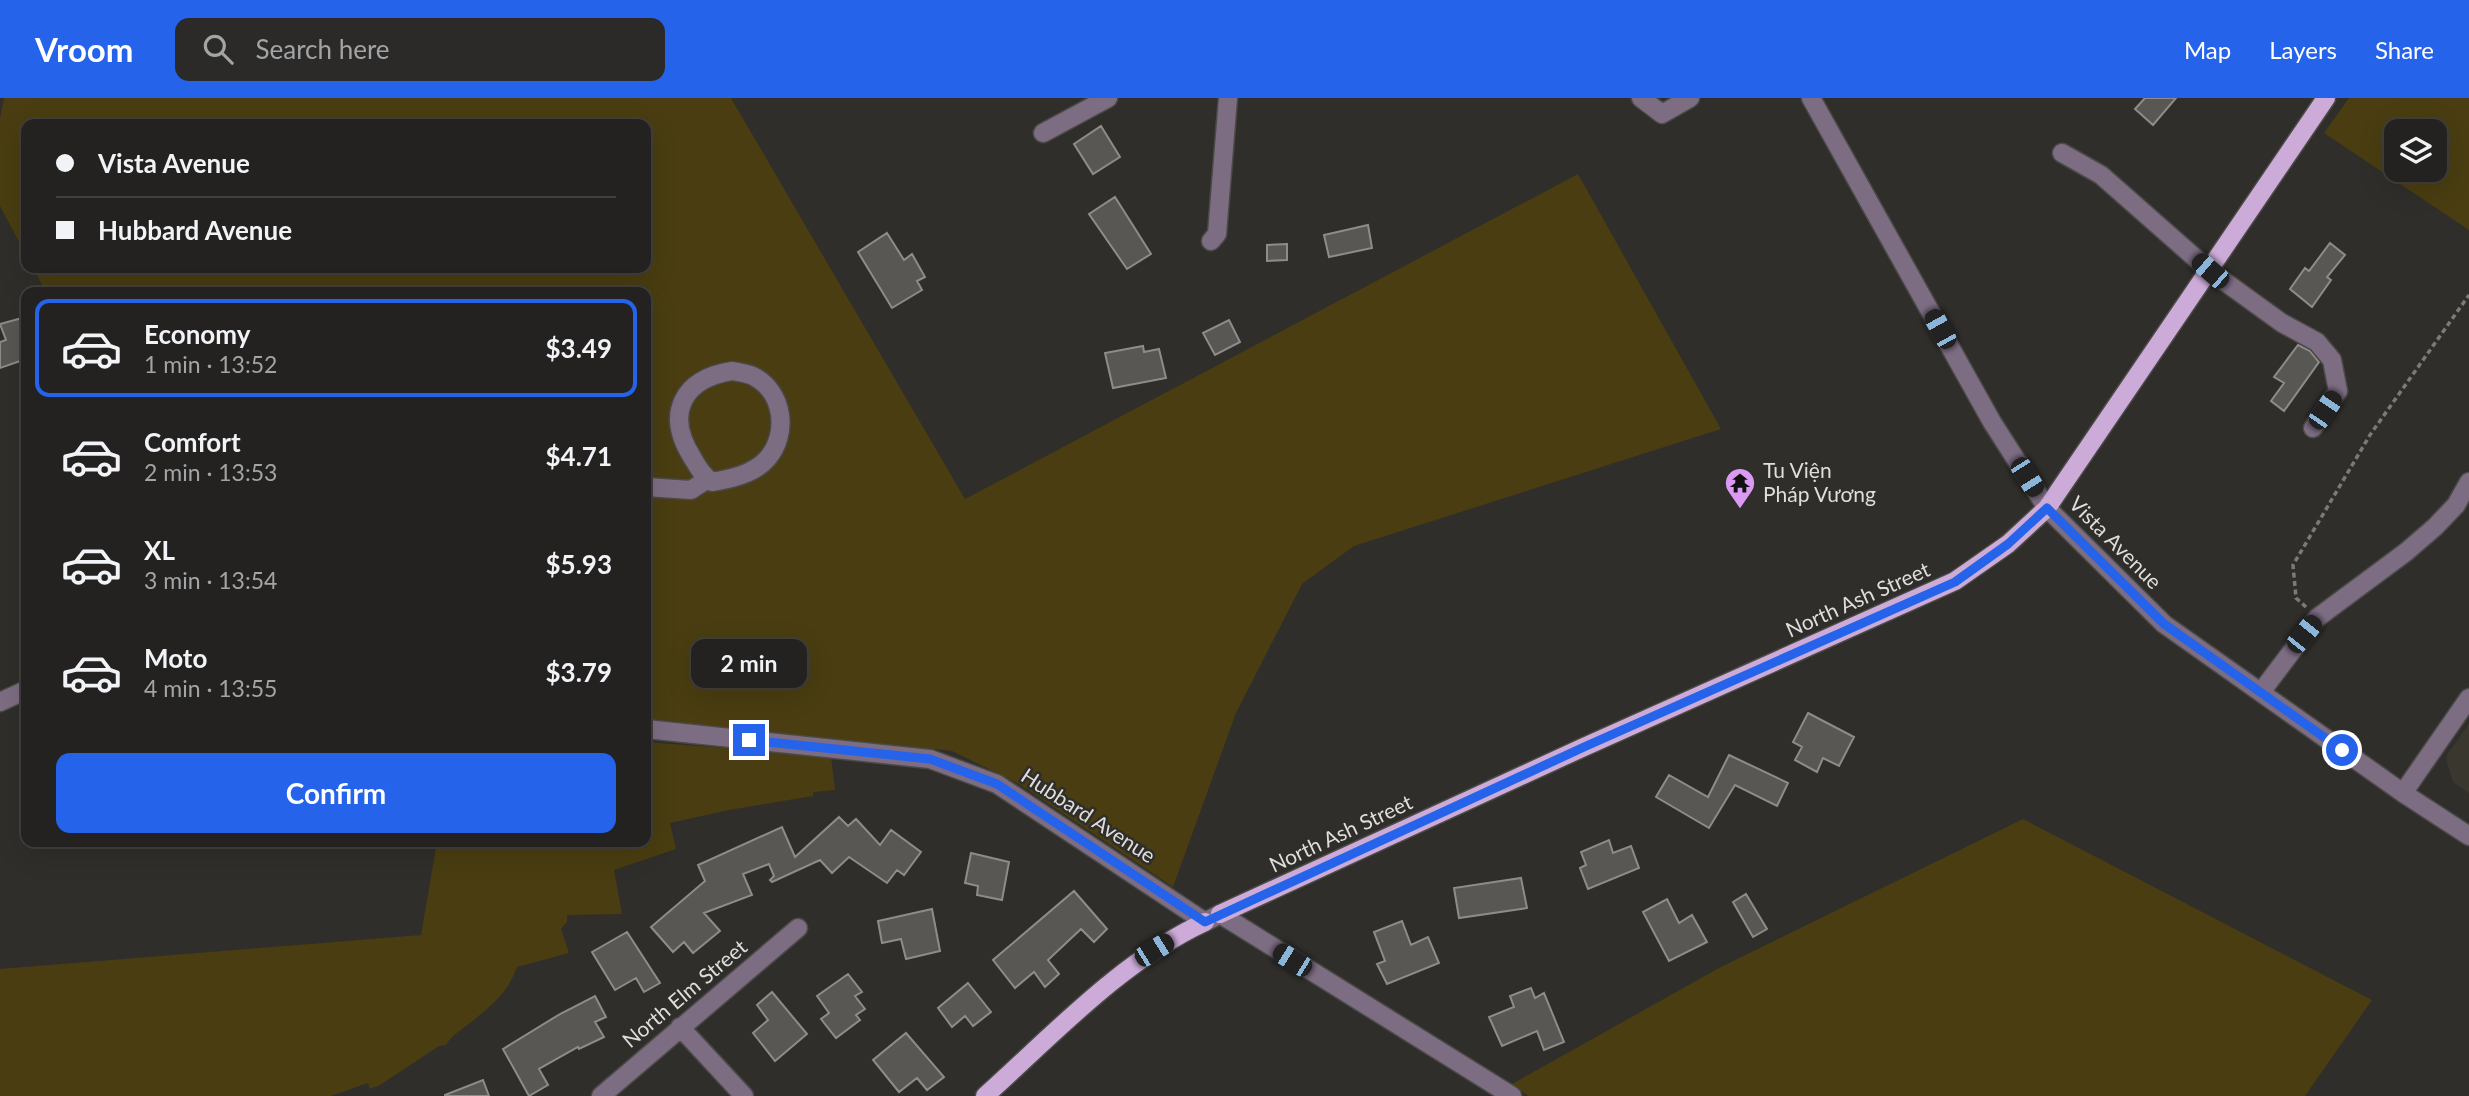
<!DOCTYPE html>
<meta charset="utf-8">
<style>
:root{--surface:#232220;--page:#2b2a29;--text:#f1f3f6;--muted:#a3a4a5;--line:#403f3e;--accent:#2563eb}
body{margin:0;font-family:Lato,sans-serif;background:var(--page);color:var(--text);height:100vh;display:flex;flex-direction:column;font-size:26px;white-space:nowrap}
*{box-sizing:border-box;margin:0}
p{font-size:23px;color:var(--muted)}
.icon{flex:none;width:38px;height:38px;fill:none;stroke:currentColor;stroke-width:2;stroke-linecap:round;stroke-linejoin:round}
.map{position:relative;flex:1;overflow:hidden}
.panel{position:absolute;left:21px;top:189px;width:630px;height:560px;display:flex;flex-direction:column;background:var(--surface);border-radius:14px;box-shadow:0 7px 28px #0002,0 0 0 2px var(--line)}
.panel>*{flex:none}
.top-card{position:absolute;left:21px;top:21px;width:630px;height:154px;border-radius:14px;box-shadow:0 7px 28px #0002,0 0 0 2px var(--line);display:grid;align-content:center;height:154px;padding:0 35px;background:var(--surface)}
.tools{position:absolute;left:2384px;top:21px;display:grid;gap:14px}
.tools a{display:grid;place-items:center;width:63px;height:63px;border-radius:14px;background:var(--surface);box-shadow:0 7px 28px #0002,0 0 0 2px var(--line);font-size:35px}
.end{position:absolute;width:32px;height:32px;margin:-16px;border:9px solid #2563eb;background:#fff;box-shadow:0 0 0 4px #fff}
.from{border-radius:50%}
.bubble{position:absolute;height:49px;border-radius:14px;background:var(--surface);box-shadow:0 7px 28px #0002,0 0 0 2px var(--line);font-size:23px;font-weight:700;line-height:49px;text-align:center}
.car{position:absolute;width:21px;height:42px;margin:-21px -10px;border-radius:9px;box-shadow:0 0 5px 2px #0007;background:linear-gradient(#222 24%,#8ab4d8 0 40%,#222 0 76%,#8ab4d8 0 86%,#222 0)}
.top-card b{display:flex;align-items:center;gap:24px;height:66px;font-size:26px}
.top-card b+b{border-top:2px solid var(--line)}
.top-card i{width:18px;height:18px;background:var(--text)}
ul{padding:12px 0 0;list-style:none}
li{display:flex;align-items:center;gap:21px;height:98px;margin:0 14px 10px;padding:0 21px;border:4px solid transparent;border-radius:14px}
li div{flex:1}
li b{display:block;font-size:26px}
li em{font-style:normal;font-weight:700}
li.current{border-color:var(--accent)}
li>.icon{width:63px;height:63px;stroke-width:1.5}
.button{display:flex;gap:14px;margin-top:auto;padding:14px 35px}
.button a{flex:1;height:80px;border-radius:14px;background:var(--accent);color:#fff;font-size:28px;font-weight:700;line-height:80px;text-align:center}
header{display:flex;align-items:center;gap:42px;box-sizing:border-box;height:98px;padding:0 35px;background:var(--accent);color:#fff}
header strong{font-size:33px}
nav{display:flex;gap:38px;margin-inline-start:auto;font-size:24px}
.search{width:490px;height:63px;background:var(--page);display:flex;align-items:center;gap:18px;box-sizing:border-box;padding:0 24px;border-radius:14px;color:var(--muted);font-size:26px}
.map>svg:first-child{display:block}
.built{fill:#3a372f}
.green{fill:#493d11;fill-rule:evenodd}
.building{fill:#585754;stroke:#8e8c89;stroke-width:2}
.lines{fill:none;stroke-linecap:round;stroke-linejoin:round}
.minor-casing{stroke:#4b4a47;stroke-width:21}
.major-casing{stroke:#4b4a47;stroke-width:21}
.path{stroke:#7b7a78;stroke-width:3.5;stroke-dasharray:5 3.5;stroke-linecap:butt}
.minor{stroke:#7d6d83;stroke-width:18}
.major{stroke:#ccabd9;stroke-width:18}
.route{stroke:#2563eb;stroke-width:9}
.labels{text-anchor:middle;stroke-width:5;stroke-linejoin:round;paint-order:stroke}
.poi-label{font-size:21px;fill:#dfdedc;stroke:#2f2e2b;text-anchor:start}
.street-label{font-size:21px;fill:#dfdedc;stroke:#2f2e2b}
</style>
<header>
<strong>Vroom</strong>
<div class="search"><svg class="icon" aria-label="search" viewBox="0 0 24 24"><circle cx="10" cy="10" r="6"/><path d="M15 15l6 6"/></svg>Search here</div>
<nav><a>Map</a><a>Layers</a><a>Share</a></nav>
</header>
<div class="map">
<svg width="2469" height="998" viewBox="0 0 2469 998">
<rect width="100%" height="100%" fill="#2f2e2b"/>
<path class="built" d="M2469 626V695L2453 684 2447 664V657Z"/>
<path class="green" d="M4 0H731L965 401 1578 76 1721 331 1354 448 1302 486 1236 615 1173 789 1019 686 952 653 646 621V194H46L33 170H646V26H26V157L0 108V21Z
M2349 0H2469V132L2324 35ZM2434 33V72H2396V33Z
M646 644 831 658 835 692 813 694V698L729 712 670 725 676 751 614 772 622 816 567 817V824L561 831 569 855 517 869C509 892 494 906 475 921 465 930 453 935 446 947L439 948 380 987 370 991 368 985 331 998H0V871L421 837 437 744H646Z
M2023 721 2372 902 2305 998H1528L1512 986 1719 870Z"/>
<path class="building" d="M2145 0H2176L2153 27 2135 11Z
M1101 28 1120 59 1093 76 1074 46Z
M1115 99 1151 156 1127 171 1089 116Z
M1368 127 1372 150 1329 159 1324 137Z
M887 135 904 162 912 156 925 179 917 183 922 192 892 210 858 154Z
M2330 145 2345 157 2327 179 2331 182 2312 209 2290 191 2305 170 2309 173Z
M1287 146V162L1267 163V147Z
M22 220 26 233V261L0 270V244L6 242 0 226Z
M1229 222 1240 244 1215 257 1203 235Z
M2298 247 2310 253 2319 264 2284 313 2271 303 2284 285 2274 279Z
M1143 248 1144 254 1159 251 1166 280 1113 290 1105 255Z
M1808 615 1854 639 1839 668 1823 660 1817 674 1795 662 1802 649 1793 644Z
M1729 657 1788 685 1777 708 1735 687 1709 730 1656 699 1669 677 1708 699Z
M839 719 848 728 856 721 880 747 891 732 921 754 904 777 897 772 887 785 849 759 832 775 820 762 772 784 770 782 774 778 769 766 743 776 752 797 704 815 720 833 693 855 684 844 673 854 651 829 705 783 698 767 782 729 795 759Z
M1609 742 1613 755 1631 748 1639 770 1588 791 1580 770 1586 767 1581 754Z
M971 755 1009 764 1002 802 977 797 978 788 965 785Z
M1521 780 1527 810 1459 820 1454 790Z
M1074 793 1107 831 1094 844 1081 831 1048 862 1059 876 1045 889 1034 874 1015 890 993 862Z
M1746 796 1767 831 1753 839 1733 804Z
M1667 801 1679 825 1692 817 1707 844 1669 863 1643 814Z
M932 811 940 853 906 861 901 841 882 845 878 823Z
M1402 823 1411 847 1428 839 1439 865 1387 886 1377 866 1385 863 1374 834Z
M627 834 660 885 644 894 636 880 615 892 592 854Z
M848 876 862 894 855 898 865 911 856 917 860 922 836 940 821 921 829 915 817 898Z
M968 885 991 914 973 928 965 918 952 929 938 910Z
M1531 890 1535 900 1544 895 1564 944 1544 952 1537 933 1502 948 1489 919 1514 909 1510 898Z
M772 894 807 936 775 963 753 935 768 922 757 907Z
M595 898 606 919 595 924 604 939 579 951 578 949 539 971 548 987 529 998 503 951 560 916Z
M906 935 944 979 927 992 917 980 899 994 873 962Z
M483 982 489 998H445V997Z"/>
<g class="lines">
<g class="minor-casing">
<path id="minor" d="M1641 0 1662 16 1690 0
M1811 0 1992 324 2047 410 2164 526 2403 695 2469 738
M1043 35 1108 0
M2062 55 2101 77 2210 173 2282 225 2317 244 2332 262 2338 293 2313 330
M1211 143 1217 136 1228 0
M732 273C738 274 746 275 753 278 784 294 789 336 767 361 754 376 730 381 712 384 702 377 698 369 692 359 665 316 682 281 732 273Z
M646 389 691 392 708 381
M2261 594 2317 520 2406 454 2435 429 2456 407 2469 384
M0 604 26 592
M646 631 930 661 997 686 1205 824 1220 816 1512 998
M2403 695 2469 600
M680 929 744 998
M601 998 798 830"/>
</g>
<g class="major-casing">
<path id="major" d="M1220 816 1584 649 1955 483 2008 446 2047 410 2326 0
M985 998C1053 937 1121 863 1205 824"/>
</g>
<path class="path" d="M2306 509 2296 500 2293 467 2370 337 2469 197"/>
<use href="#minor" class="minor"/>
<use href="#major" class="major"/>
</g>
<g class="lines">
<path class="route" d="M749 642 930 661 997 686 1205 824 1584 649 1955 484 2008 446 2047 410 2164 526 2342 652"/>
</g>
<defs>
<g id="temple-pin" transform="scale(1.575)"><path d="M0 17L-7.5 6A9.5 9.5 0 1 1 7.5 6Z" fill="#dc99f4" stroke="#2f2e2b"/><path d="M0-6L5-2H3V0L6.5 2.5H4V6H1.5V3h-3V6H-4V2.5H-6.5L-3 0V-2H-5Z" fill="#111"/></g>
</defs>
<g fill-rule="evenodd">
<use href="#temple-pin" x="1740" y="385"/>
</g>
<g class="labels">
<g class="poi-label">
<text x="1763" y="380">Tu Viện<tspan x="1763" dy="24">Pháp Vương</tspan></text>
</g>
<g class="street-label">
<text transform="translate(2115 445) rotate(45)" y="7">Vista Avenue</text>
<text transform="translate(1858 502) rotate(-24)" y="7">North Ash Street</text>
<text transform="translate(1088 718) rotate(33)" y="7">Hubbard Avenue</text>
<text transform="translate(1341 736) rotate(-25)" y="7">North Ash Street</text>
<text transform="translate(685 896) rotate(-40)" y="7">North Elm Street</text>
</g>
</g>
</svg>
<div class="tools">
<a><svg class="icon" aria-label="layers" viewBox="0 0 24 24"><path d="M12 4l9 5-9 5-9-5zM3 14l9 5 9-5"/></svg></a>
</div>
<i class="end from" style="left:2342px;top:652px"></i>
<i class="end" style="left:749px;top:642px"></i>
<div class="bubble" style="left:691px;top:541px;width:116px">2 min</div>
<i class="car" style="left:2210px;top:173px;rotate:311deg"></i>
<i class="car" style="left:1940px;top:231px;rotate:331deg"></i>
<i class="car" style="left:2325px;top:312px;rotate:34deg"></i>
<i class="car" style="left:2027px;top:379px;rotate:148deg"></i>
<i class="car" style="left:2304px;top:536px;rotate:39deg"></i>
<i class="car" style="left:1154px;top:852px;rotate:58deg"></i>
<i class="car" style="left:1292px;top:862px;rotate:302deg"></i>
<div class="top-card">
<b><i class="from"></i>Vista Avenue</b>
<b><i></i>Hubbard Avenue</b>
</div>
<section class="panel">
<ul>
<li class="current"><svg class="icon" aria-label="car" viewBox="0 0 24 24"><path d="M5 17H2v-5l4-1 3-4h7l3 4 3 1v5h-3M9 17h6M6 11h13"/><circle cx="7" cy="17" r="2"/><circle cx="17" cy="17" r="2"/></svg><div><b>Economy</b><p>1 min · 13:52</p></div><em>$3.49</em></li>
<li><svg class="icon" aria-label="car" viewBox="0 0 24 24"><path d="M5 17H2v-5l4-1 3-4h7l3 4 3 1v5h-3M9 17h6M6 11h13"/><circle cx="7" cy="17" r="2"/><circle cx="17" cy="17" r="2"/></svg><div><b>Comfort</b><p>2 min · 13:53</p></div><em>$4.71</em></li>
<li><svg class="icon" aria-label="car" viewBox="0 0 24 24"><path d="M5 17H2v-5l4-1 3-4h7l3 4 3 1v5h-3M9 17h6M6 11h13"/><circle cx="7" cy="17" r="2"/><circle cx="17" cy="17" r="2"/></svg><div><b>XL</b><p>3 min · 13:54</p></div><em>$5.93</em></li>
<li><svg class="icon" aria-label="car" viewBox="0 0 24 24"><path d="M5 17H2v-5l4-1 3-4h7l3 4 3 1v5h-3M9 17h6M6 11h13"/><circle cx="7" cy="17" r="2"/><circle cx="17" cy="17" r="2"/></svg><div><b>Moto</b><p>4 min · 13:55</p></div><em>$3.79</em></li>
</ul>
<div class="button"><a>Confirm</a></div>
</section>
</div>
